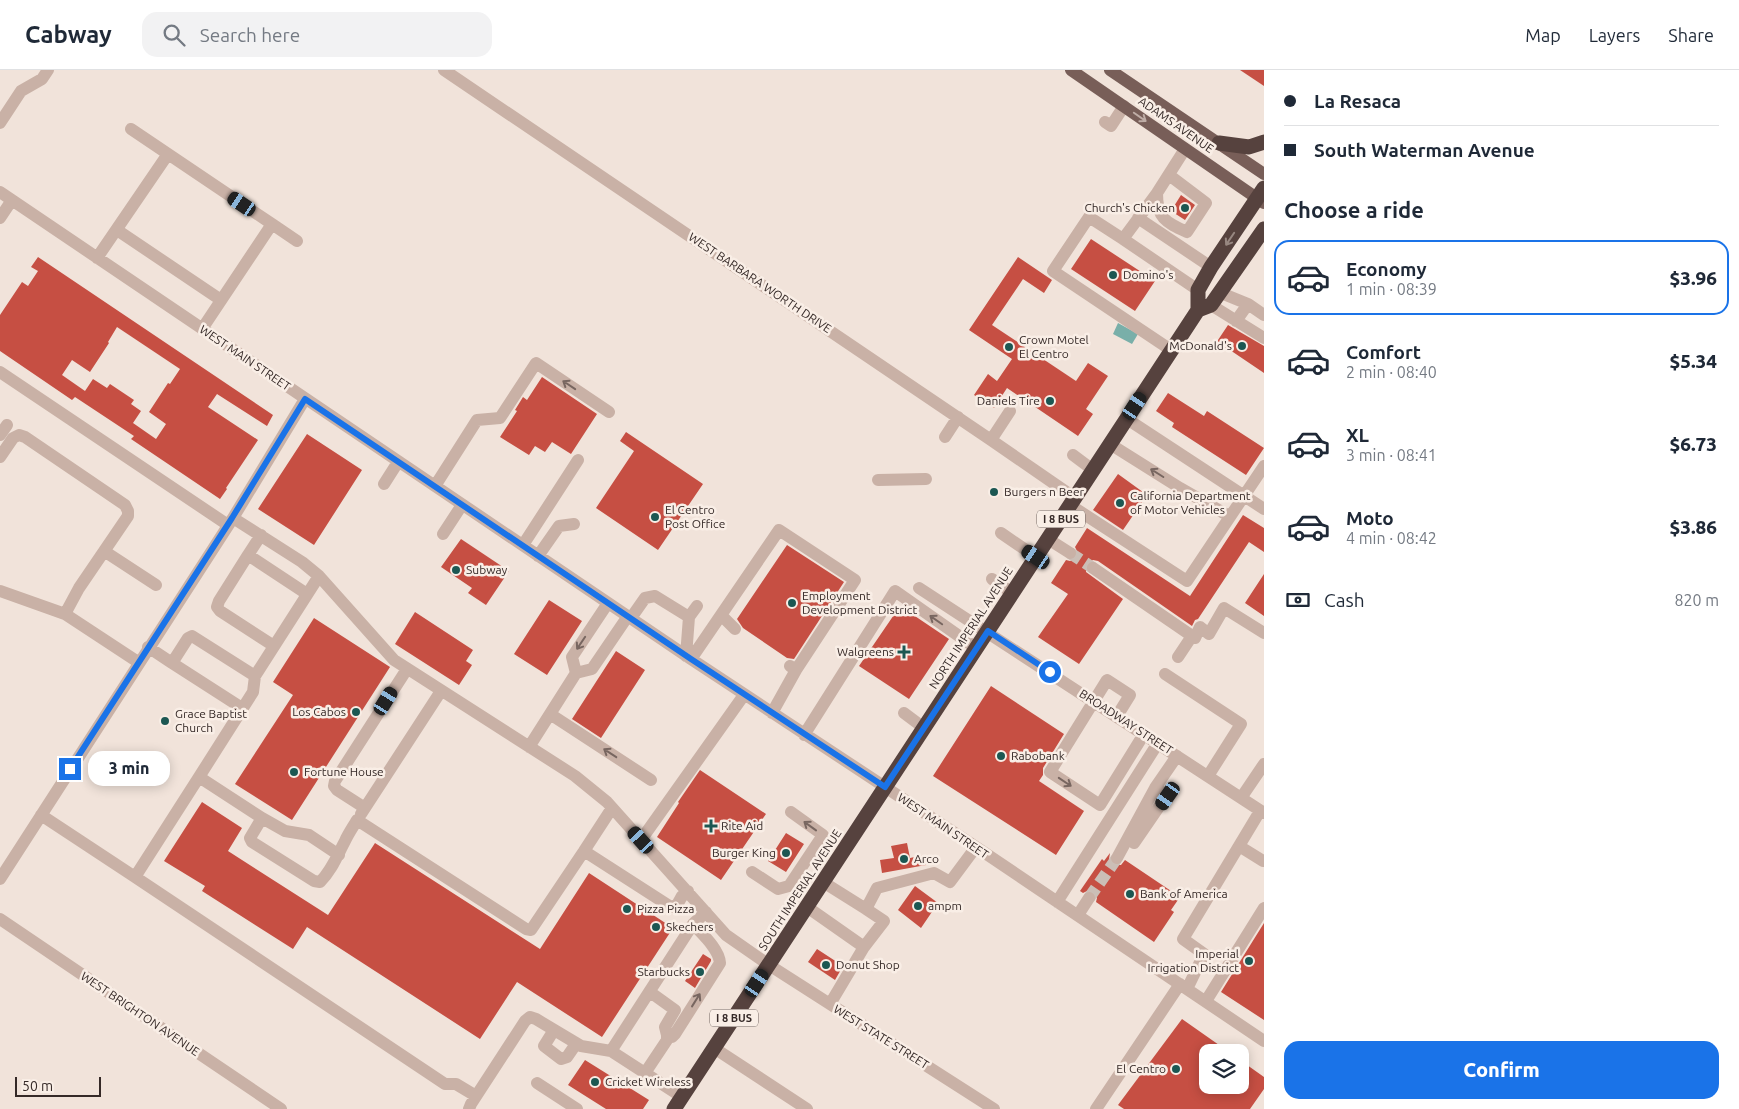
<!DOCTYPE html>
<meta charset="utf-8">
<style>
:root{--surface:#fff;--page:#f2f2f3;--text:#1f2937;--muted:#747a83;--line:#e0e1e3;--accent:#1a73e8}
body{margin:0;font-family:Ubuntu,sans-serif;background:var(--page);color:var(--text);height:100vh;display:flex;flex-direction:column;font-size:19px;white-space:nowrap}
*{box-sizing:border-box;margin:0}
p{font-size:16px;color:var(--muted)}
.icon{flex:none;width:28px;height:28px;fill:none;stroke:currentColor;stroke-width:2;stroke-linecap:round;stroke-linejoin:round}
.map{position:relative;flex:1;overflow:hidden}
.details{display:flex;flex-direction:column;background:var(--surface);width:475px}
.details>*{flex:none}
.guide{display:grid;align-content:center;height:110px;padding:0 20px;background:var(--surface)}
.controls{position:absolute;left:1199px;top:974px;display:grid;gap:10px}
.controls a{display:grid;place-items:center;width:50px;height:50px;border-radius:10px;background:var(--surface);box-shadow:0 2px 12px #0003;font-size:25px}
.scale{position:absolute;left:15px;bottom:12px;width:86px;box-sizing:border-box;padding-left:5px;border:2px solid #352927;border-top:0;font-size:14px;line-height:18px;white-space:nowrap;color:#352927;-webkit-text-stroke:4px #f9eee6;paint-order:stroke}
.end{position:absolute;width:22px;height:22px;margin:-11px;border:6px solid #1a73e8;background:#fff;box-shadow:0 0 0 2px #fff}
.from{border-radius:50%}
.bubble{position:absolute;height:35px;border-radius:15px;background:var(--surface);box-shadow:0 2px 12px #0003;font-size:16px;font-weight:800;line-height:35px;text-align:center}
.car{position:absolute;width:15px;height:30px;margin:-15px -8px;border-radius:6px;box-shadow:0 0 4px 1px #0007;background:linear-gradient(#222 24%,#8ab4d8 0 40%,#222 0 76%,#8ab4d8 0 86%,#222 0)}
.guide b{display:flex;align-items:center;gap:18px;height:48px;font-size:19px}
.guide b+b{border-top:1px solid var(--line)}
.guide i{width:12px;height:12px;background:var(--text)}
ul{padding:0;list-style:none}
li{display:flex;align-items:center;gap:15px;height:75px;margin:0 10px 8px;padding:0 10px;border:2px solid transparent;border-radius:15px}
li div{flex:1}
li b{display:block;font-size:19px}
li em{font-style:normal;font-weight:800}
li.on{border-color:var(--accent)}
li>.icon{width:45px;height:45px;stroke-width:1.5}
h2{padding:0 20px;font-size:22px;line-height:60px}
.pay{display:flex;align-items:center;gap:12px;height:55px;padding:0 20px;font-size:19px}
.pay p{margin-inline-start:auto}
.primary-button{display:flex;gap:10px;margin-top:auto;padding:10px 20px}
.primary-button a{flex:1;height:58px;border-radius:15px;background:var(--accent);color:#fff;font-size:20px;font-weight:800;line-height:58px;text-align:center}
header{display:flex;align-items:center;gap:30px;box-sizing:border-box;height:70px;padding:0 25px;background:var(--surface);border-bottom:1px solid var(--line)}
header strong{font-size:24px}
nav{display:flex;gap:28px;margin-inline-start:auto;font-size:18px}
.search{width:350px;height:45px;background:var(--page);display:flex;align-items:center;gap:12px;box-sizing:border-box;padding:0 18px;border-radius:15px;color:var(--muted);font-size:19px}
main{display:flex;flex:1;min-height:0}
.map>svg:first-child{display:block}
.water{fill:#79afa9}
.building{fill:#c64f43;fill-rule:evenodd}
.lines{fill:none;stroke-linecap:round;stroke-linejoin:round}
.minor-tunnel{stroke:#cbbeb6;stroke-width:12;stroke-dasharray:12 6;stroke-linecap:butt}
.minor{stroke:#c9b1a6;stroke-width:12}
.major{stroke:#785e58;stroke-width:12}
.highway{stroke:#56423e;stroke-width:15}
.oneway{stroke:#bfada6}
.oneway2{stroke:#978781}
.oneway3{stroke:#786660}
.route{stroke:#1a73e8;stroke-width:6}
.poi-dot{fill:#1c5752;stroke:#f9eee6;stroke-width:2}
.labels{text-anchor:middle;stroke-width:5;stroke-linejoin:round;paint-order:stroke}
.shield{fill:#f9eee6;stroke:#706460;stroke-width:1}
.shield-label{font-size:11px;font-weight:bold;fill:#352927}
.street-label{font-size:12px;fill:#352927;stroke:#f9eee6}
.poi-label{font-size:12px;fill:#352927;stroke:#f9eee6;text-anchor:start}
</style>
<header>
<strong>Cabway</strong>
<div class="search"><svg class="icon" aria-label="search" viewBox="0 0 24 24"><circle cx="10" cy="10" r="6"/><path d="M15 15l6 6"/></svg>Search here</div>
<nav><a>Map</a><a>Layers</a><a>Share</a></nav>
</header>
<main>
<div class="map">
<svg width="1264" height="1039" viewBox="0 0 1264 1039">
<rect width="100%" height="100%" fill="#f1e3da"/>
<path class="water" d="M1118 253 1138 264 1132 274 1113 264Z"/>
<path class="building" d="M1240 0H1264V16Z
M1181 125 1195 135 1185 150 1171 141Z
M1091 169 1155 211 1135 241 1071 199Z
M38 187 273 345 267 356 217 324 208 337 258 370 226 418 227 419 220 429 131 369 134 366 75 327 72 330 0 281V245L22 212 28 216 38 201 31 197ZM117 257 180 299 170 314 168 313 149 342 166 354 156 369 133 353 141 341 131 334 134 330 110 314 107 318 93 309 85 321 62 305 72 290 90 302 109 273 108 272Z
M1018 187 1052 210 1044 223 1023 209 992 255 1076 311 1088 293 1108 306 1086 339 1093 344 1078 366 1007 318 994 338 974 325 988 304 997 311 1012 289 969 260Z
M1228 255 1264 276V303L1227 278 1226 280 1216 273Z
M542 307 597 344 571 384 552 372 545 382 535 376 529 385 500 367 517 341 515 340 523 327 527 330Z
M1168 323 1204 346 1207 341 1264 378 1246 405 1172 357 1174 353 1156 341Z
M626 362 703 414 658 480 596 438 634 381 620 371Z
M307 364 362 400 314 475 258 439Z
M1118 404 1147 425 1123 460 1093 440Z
M1243 445 1264 458V482L1249 472 1198 549 1195 550 1192 556 1098 491 1093 490 1086 494V502L1123 529 1079 594 1038 567 1068 524 1051 513 1066 490 1070 491 1077 488 1078 483 1075 477 1087 458 1190 526Z
M461 469 509 501 486 535 468 523 472 518 441 497Z
M787 475 844 512 794 589 787 588 743 558 737 549Z
M1264 504V546L1245 533Z
M549 530 582 551 547 605 514 584Z
M900 536 949 569 909 629 859 596Z
M415 542 473 580 466 591 472 595 459 615 395 574Z
M314 548 390 597 292 750 235 714 293 625 273 612Z
M616 581 645 600 601 668 572 649Z
M991 616 1064 664 1043 698V705L1039 711 1084 741 1056 785 933 706Z
M700 700 766 744 721 810 657 767 679 733 678 732Z
M202 732 242 758 228 781 328 845 375 773 540 879 589 803 673 858 602 967 517 912 480 969 307 857 293 879 202 821 205 816 164 791Z
M786 763 804 774 786 802 768 791Z
M907 773 910 788 924 785 926 795 882 803 880 790 894 788 891 776Z
M1110 783 1109 789 1113 795H1121L1125 790 1180 827 1171 840 1174 842 1154 872 1096 832 1097 828 1094 822 1089 820 1083 823 1080 821 1102 789 1104 791Z
M915 816 938 833 921 858 898 840Z
M1264 853V950L1221 922Z
M817 879 843 896 835 910 808 892Z
M703 884 711 889V891L695 918 685 911Z
M1182 949 1229 982H1208V1015H1240V990L1264 1007V1019L1250 1039H1124L1118 1035Z
M585 990 649 1030 643 1039H606L568 1015Z"/>
<g class="lines">
<path class="minor-tunnel" d="M1070 483 1093 498
M1089 828 1117 788"/>
<path class="minor" d="M444 0 991 370 1075 428
M1105 52 1111 56 1124 36
M0 53 21 21 42 9 48 0
M131 59 272 154 202 259
M1185 79 1157 123 1123 169 1198 220
M0 122 691 589 976 777 1264 971
M1157 123C1157 148 1165 152 1187 162L1206 133 1169 105
M0 148 12 130
M1138 148 1211 197
M272 154 297 171
M117 160 221 230
M1123 169 1089 147 1053 201 1171 280
M97 188 168 84
M1221 223 1248 234
M1211 235 1264 268
M1236 251 1248 234 1264 245
M0 302 228 455
M1127 349 1264 439
M0 365 7 355
M945 367 958 347
M991 370 1010 341
M1110 374 1180 418 1229 446
M1073 385 1093 400
M0 387 13 368 19 365 25 367 125 435 128 441V446L79 518 65 544
M878 410 926 409
M384 414 398 392
M435 416 477 350 500 348 536 293 609 342
M1070 435 1187 511 1264 396
M233 448 302 492 319 506 394 590 575 706 607 732 726 865 769 895 994 1039
M1001 463 1036 487
M443 464 462 435
M261 465 248 485 307 524
M1048 469 1070 483
M523 475 578 390
M104 481 156 515
M248 485 219 531 217 537 220 541 274 576
M538 486 559 456 574 454
M1093 498 1195 568 1200 557 1209 564 1224 538 1264 563
M992 509 1012 523
M919 518 1264 743
M0 521 65 544 138 592
M608 533 572 587 576 603 592 599 628 546
M721 545 779 460 855 510 796 600
M631 548 645 528 655 526 689 547
M148 577 172 593
M686 586 689 547 697 536
M1178 587 1192 566
M691 589 721 545 735 559
M1165 604 1241 654 1208 706
M242 638 172 593 188 568 192 566 255 606
M772 643 796 600 790 596
M904 643 924 658
M550 644 651 710
M1117 646 1130 625 1107 610 1050 702 1100 735 1144 664
M804 665 895 521 976 578
M529 677 576 603
M199 707 253 622 255 606 319 506
M1241 728 1264 694
M365 738 337 720 334 716 335 711 407 599
M361 744 441 621
M41 745 135 807 199 707 262 748 250 768 252 772 314 811 320 812C332 800 337 786 345 771 348 764 353 757 357 750L526 859 531 860 584 781 671 837 677 835 682 826 688 821
M262 748 285 761 309 765 339 785
M641 770 744 625
M1134 773 1167 725 1155 718 1177 686
M1239 776 1263 791
M584 781 612 738
M1117 788 1155 718
M752 802 778 819 789 816 823 765 791 742
M135 807 445 1014H456L476 1026
M0 809 233 448 305 329
M823 812 866 839 877 818 934 803 950 812 976 777
M1057 832 1158 673
M807 837 864 877 830 934
M1078 845 1089 828
M0 849 281 1039
M864 877 884 851 866 839
M1187 919 1204 884 1183 869 1260 741
M1206 931 1264 838
M554 960 544 976 561 989 567 987 576 974
M668 967H672L675 964 720 893C719 879 702 864 693 854
M714 978 807 1039
M645 1003 667 970V965L665 957 675 940 650 922
M537 1013 577 1039
M682 1027 611 981 693 854 706 842
M469 1039 471 1034 525 951 530 947 536 949 581 976 611 981
M1096 1039 1180 914"/>
<path class="major" d="M1071 0 1264 133
M1110 0 1264 104"/>
<path class="highway" d="M1219 73 1249 77 1264 72
M1198 240 1211 235 1264 159
M674 1039 1198 240V220L1211 197 1264 118"/>
</g>
<defs><path id="oneway-shaft" d="M-6 0H5M1.5-3L5.5 0L1.5 3" fill="none" stroke-width="1.6" stroke-linecap="round" stroke-linejoin="round" transform="scale(1.25)"/></defs>
<use class="oneway" href="#oneway-shaft" transform="translate(1140 47) rotate(35)"/>
<use class="oneway2" href="#oneway-shaft" transform="translate(1230 169) rotate(124)"/>
<g class="oneway3">
<use href="#oneway-shaft" transform="translate(569 315) rotate(-146)"/>
<use href="#oneway-shaft" transform="translate(1157 403) rotate(-148)"/>
<use href="#oneway-shaft" transform="translate(936 550) rotate(-145)"/>
<use href="#oneway-shaft" transform="translate(581 573) rotate(124)"/>
<use href="#oneway-shaft" transform="translate(610 683) rotate(-147)"/>
<use href="#oneway-shaft" transform="translate(1065 712) rotate(34)"/>
<use href="#oneway-shaft" transform="translate(810 756) rotate(-144)"/>
<use href="#oneway-shaft" transform="translate(696 930) rotate(-58)"/>
</g>
<g class="lines">
<path class="route" d="M70 699 232 448 305 329 691 589 885 717 988 561 1050 602"/>
</g>
<g class="poi-dot">
<circle cx="1185" cy="138" r="5"/>
<circle cx="1113" cy="205" r="5"/>
<circle cx="1242" cy="276" r="5"/>
<circle cx="1009" cy="277" r="5"/>
<circle cx="1050" cy="331" r="5"/>
<circle cx="994" cy="422" r="5"/>
<circle cx="1120" cy="433" r="5"/>
<circle cx="655" cy="447" r="5"/>
<circle cx="456" cy="500" r="5"/>
<circle cx="792" cy="533" r="5"/>
<path d="M901.5 574.5h5v5h5v5h-5v5h-5v-5h-5v-5h5z"/>
<circle cx="356" cy="642" r="5"/>
<circle cx="165" cy="651" r="5"/>
<circle cx="1001" cy="686" r="5"/>
<circle cx="294" cy="702" r="5"/>
<path d="M708.5 748.5h5v5h5v5h-5v5h-5v-5h-5v-5h5z"/>
<circle cx="786" cy="783" r="5"/>
<circle cx="904" cy="789" r="5"/>
<circle cx="1130" cy="824" r="5"/>
<circle cx="918" cy="836" r="5"/>
<circle cx="627" cy="839" r="5"/>
<circle cx="656" cy="857" r="5"/>
<circle cx="1249" cy="891" r="5"/>
<circle cx="826" cy="895" r="5"/>
<circle cx="700" cy="902" r="5"/>
<circle cx="1176" cy="999" r="5"/>
<circle cx="595" cy="1012" r="5"/>
</g>
<g class="labels">
<g class="shield">
<rect x="1037" y="440.5" width="48" height="17" rx="4"/>
<rect x="710" y="939.5" width="48" height="17" rx="4"/>
</g>
<g class="shield-label">
<text x="1061" y="453">I 8 BUS</text>
<text x="734" y="952">I 8 BUS</text>
</g>
<g class="street-label">
<text transform="translate(1176 55) rotate(35)" y="4">ADAMS AVENUE</text>
<text transform="translate(760 213) rotate(34)" y="4">WEST BARBARA WORTH DRIVE</text>
<text transform="translate(245 288) rotate(34)" y="4">WEST MAIN STREET</text>
<text transform="translate(971 558) rotate(-57)" y="4">NORTH IMPERIAL AVENUE</text>
<text transform="translate(1126 652) rotate(33)" y="4">BROADWAY STREET</text>
<text transform="translate(943 756) rotate(34)" y="4">WEST MAIN STREET</text>
<text transform="translate(800 820) rotate(-57)" y="4">SOUTH IMPERIAL AVENUE</text>
<text transform="translate(140 944) rotate(34)" y="4">WEST BRIGHTON AVENUE</text>
<text transform="translate(881 967) rotate(32)" y="4">WEST STATE STREET</text>
</g>
<g class="poi-label">
<text x="1175" y="142" text-anchor="end">Church's Chicken</text>
<text x="1123" y="209">Domino's</text>
<text x="1019" y="274">Crown Motel<tspan x="1019" dy="14">El Centro</tspan></text>
<text x="1232" y="280" text-anchor="end">McDonald's</text>
<text x="1040" y="335" text-anchor="end">Daniels Tire</text>
<text x="1004" y="426">Burgers n Beer</text>
<text x="1130" y="430">California Department<tspan x="1130" dy="14">of Motor Vehicles</tspan></text>
<text x="665" y="444">El Centro<tspan x="665" dy="14">Post Office</tspan></text>
<text x="466" y="504">Subway</text>
<text x="802" y="530">Employment<tspan x="802" dy="14">Development District</tspan></text>
<text x="894" y="586" text-anchor="end">Walgreens</text>
<text x="346" y="646" text-anchor="end">Los Cabos</text>
<text x="175" y="648">Grace Baptist<tspan x="175" dy="14">Church</tspan></text>
<text x="1011" y="690">Rabobank</text>
<text x="304" y="706">Fortune House</text>
<text x="721" y="760">Rite Aid</text>
<text x="776" y="787" text-anchor="end">Burger King</text>
<text x="914" y="793">Arco</text>
<text x="1140" y="828">Bank of America</text>
<text x="928" y="840">ampm</text>
<text x="637" y="843">Pizza Pizza</text>
<text x="666" y="861">Skechers</text>
<text x="1239" y="888" text-anchor="end">Imperial<tspan x="1239" dy="14">Irrigation District</tspan></text>
<text x="836" y="899">Donut Shop</text>
<text x="690" y="906" text-anchor="end">Starbucks</text>
<text x="1166" y="1003" text-anchor="end">El Centro</text>
<text x="605" y="1016">Cricket Wireless</text>
</g>
</g>
</svg>
<div class="controls">
<a><svg class="icon" aria-label="layers" viewBox="0 0 24 24"><path d="M12 4l9 5-9 5-9-5zM3 14l9 5 9-5"/></svg></a>
</div>
<div class="scale">50 m</div>
<i class="end from" style="left:1050px;top:602px"></i>
<i class="end" style="left:70px;top:699px"></i>
<div class="bubble" style="left:88px;top:681px;width:82px">3 min</div>
<i class="car" style="left:242px;top:134px;rotate:304deg"></i>
<i class="car" style="left:1135px;top:336px;rotate:33deg"></i>
<i class="car" style="left:1036px;top:487px;rotate:304deg"></i>
<i class="car" style="left:386px;top:631px;rotate:32deg"></i>
<i class="car" style="left:1168px;top:726px;rotate:215deg"></i>
<i class="car" style="left:641px;top:770px;rotate:318deg"></i>
<i class="car" style="left:757px;top:913px;rotate:33deg"></i>
</div>
<section class="details">
<div class="guide">
<b><i class="from"></i>La Resaca</b>
<b><i></i>South Waterman Avenue</b>
</div>
<h2>Choose a ride</h2>
<ul>
<li class="on"><svg class="icon" aria-label="car" viewBox="0 0 24 24"><path d="M5 17H2v-5l4-1 3-4h7l3 4 3 1v5h-3M9 17h6M6 11h13"/><circle cx="7" cy="17" r="2"/><circle cx="17" cy="17" r="2"/></svg><div><b>Economy</b><p>1 min · 08:39</p></div><em>$3.96</em></li>
<li><svg class="icon" aria-label="car" viewBox="0 0 24 24"><path d="M5 17H2v-5l4-1 3-4h7l3 4 3 1v5h-3M9 17h6M6 11h13"/><circle cx="7" cy="17" r="2"/><circle cx="17" cy="17" r="2"/></svg><div><b>Comfort</b><p>2 min · 08:40</p></div><em>$5.34</em></li>
<li><svg class="icon" aria-label="car" viewBox="0 0 24 24"><path d="M5 17H2v-5l4-1 3-4h7l3 4 3 1v5h-3M9 17h6M6 11h13"/><circle cx="7" cy="17" r="2"/><circle cx="17" cy="17" r="2"/></svg><div><b>XL</b><p>3 min · 08:41</p></div><em>$6.73</em></li>
<li><svg class="icon" aria-label="car" viewBox="0 0 24 24"><path d="M5 17H2v-5l4-1 3-4h7l3 4 3 1v5h-3M9 17h6M6 11h13"/><circle cx="7" cy="17" r="2"/><circle cx="17" cy="17" r="2"/></svg><div><b>Moto</b><p>4 min · 08:42</p></div><em>$3.86</em></li>
</ul>
<div class="pay"><svg class="icon" aria-label="cash" viewBox="0 0 24 24"><path d="M3 7h18v10H3z"/><circle cx="12" cy="12" r="2"/></svg>Cash<p>820 m</p></div>
<div class="primary-button"><a>Confirm</a></div>
</section>
</main>
